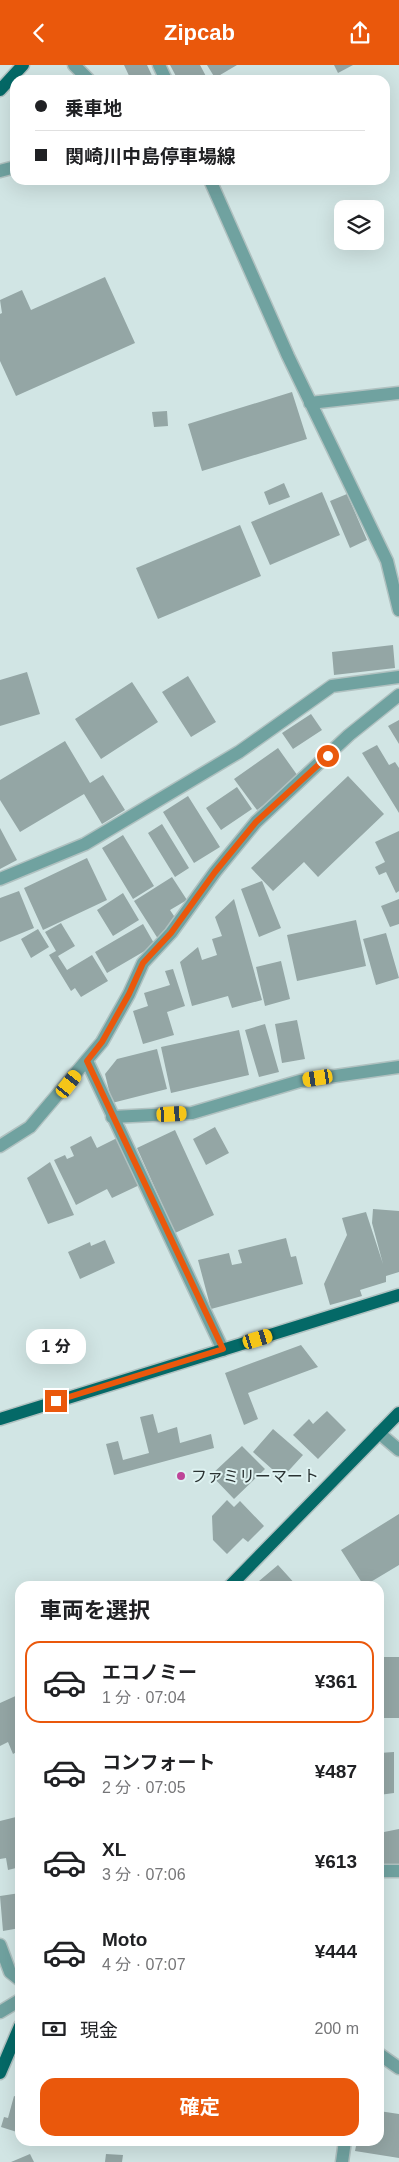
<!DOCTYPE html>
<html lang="ja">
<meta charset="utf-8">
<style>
:root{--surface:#fff;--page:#f2f2f2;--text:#202124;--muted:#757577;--line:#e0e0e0;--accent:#ea580c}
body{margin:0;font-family:Arial,"Noto Sans JP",sans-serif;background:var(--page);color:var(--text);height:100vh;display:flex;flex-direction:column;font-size:19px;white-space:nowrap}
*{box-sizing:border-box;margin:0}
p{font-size:16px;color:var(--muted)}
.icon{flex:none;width:28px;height:28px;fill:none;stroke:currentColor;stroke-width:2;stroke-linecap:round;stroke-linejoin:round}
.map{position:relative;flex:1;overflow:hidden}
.details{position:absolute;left:15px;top:1516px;width:369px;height:565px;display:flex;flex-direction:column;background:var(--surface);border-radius:15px;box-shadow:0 5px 20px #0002}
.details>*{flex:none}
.banner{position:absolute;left:10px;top:10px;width:380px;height:110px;border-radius:15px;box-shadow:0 5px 20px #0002;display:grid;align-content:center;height:110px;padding:0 25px;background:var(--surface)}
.buttons{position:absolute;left:334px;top:135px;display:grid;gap:10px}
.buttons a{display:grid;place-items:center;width:50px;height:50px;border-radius:10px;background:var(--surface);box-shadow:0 5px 20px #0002;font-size:25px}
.end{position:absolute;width:22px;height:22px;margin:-11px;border:6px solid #ea580c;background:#fff;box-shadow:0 0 0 2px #fff}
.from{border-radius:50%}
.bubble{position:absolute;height:35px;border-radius:15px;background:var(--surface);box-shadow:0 5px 20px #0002;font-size:16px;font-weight:700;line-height:35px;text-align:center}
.car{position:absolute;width:15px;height:30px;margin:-15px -8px;border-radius:6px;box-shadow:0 0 4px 1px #0007;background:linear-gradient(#f5c518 24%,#345 0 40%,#f5c518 0 76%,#345 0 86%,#f5c518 0)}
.banner b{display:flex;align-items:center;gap:18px;height:48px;font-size:19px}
.banner b+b{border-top:1px solid var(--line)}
.banner i{width:12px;height:12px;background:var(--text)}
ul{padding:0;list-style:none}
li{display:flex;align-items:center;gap:15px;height:82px;margin:0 10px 8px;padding:0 15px;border:2px solid transparent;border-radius:15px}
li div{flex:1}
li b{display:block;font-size:19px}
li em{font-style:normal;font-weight:700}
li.current{border-color:var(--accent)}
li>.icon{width:45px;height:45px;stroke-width:1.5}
h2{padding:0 25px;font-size:22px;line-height:60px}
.pay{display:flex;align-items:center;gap:12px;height:55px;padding:0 25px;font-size:19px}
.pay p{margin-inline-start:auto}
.cta{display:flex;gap:10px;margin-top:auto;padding:10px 25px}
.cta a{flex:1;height:58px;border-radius:15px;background:var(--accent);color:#fff;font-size:20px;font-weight:700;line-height:58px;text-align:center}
header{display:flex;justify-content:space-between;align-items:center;height:65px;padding:0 25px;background:var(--accent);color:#fff;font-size:22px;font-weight:700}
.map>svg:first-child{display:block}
.building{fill:#94a6a5}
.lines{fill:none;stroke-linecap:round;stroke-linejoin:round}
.minor-casing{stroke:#b0c1c0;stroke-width:15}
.major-casing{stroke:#b0c1c0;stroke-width:15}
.minor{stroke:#70a2a0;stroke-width:12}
.major{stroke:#046967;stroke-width:12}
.route{stroke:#ea580c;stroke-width:6}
.poi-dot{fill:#be4598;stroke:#def2f1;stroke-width:2}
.labels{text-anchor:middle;stroke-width:4;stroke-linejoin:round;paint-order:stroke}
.poi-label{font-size:16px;fill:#2a3232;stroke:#def2f1;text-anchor:start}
</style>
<header><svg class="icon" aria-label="back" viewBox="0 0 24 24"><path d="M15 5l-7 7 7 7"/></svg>Zipcab<svg class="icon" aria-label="share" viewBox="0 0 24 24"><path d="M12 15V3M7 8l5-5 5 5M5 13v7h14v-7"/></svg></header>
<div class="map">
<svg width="399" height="2097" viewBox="0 0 399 2097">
<rect width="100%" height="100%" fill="#d1e5e4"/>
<path class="building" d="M124 0H147L154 15H131Z
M170 0H200L208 15H178Z
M207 0H237L215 13Z
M334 0H353L338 8Z
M105 212 135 278 16 331 0 296V249L2 248 0 235 22 225 31 245Z
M292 327 307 374 202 406 188 359Z
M167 346 168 361 154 362 152 347Z
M284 418 290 432 269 440 264 427Z
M322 427 340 470 270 500 251 457Z
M347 429 367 475 350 483 330 436Z
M240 460 261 511 158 554 136 503Z
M393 580 395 603 334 610 332 587Z
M27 607 40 649 0 661V615Z
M188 611 216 657 191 672 162 627Z
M132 617 158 657 101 694 75 654Z
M311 649 322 665 293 684 282 668Z
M399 655V679L388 661Z
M65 676 90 718 103 710 125 745 102 759 84 729 20 767 0 735V715Z
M377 680 389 700 395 697 399 703V748L362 688Z
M278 683 300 714 257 745 234 714Z
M348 711 384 749 318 812 304 797 273 826 251 803Z
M237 722 252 744 221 765 206 743Z
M188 731 220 782 194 798 163 747Z
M162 759 189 803 175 812 148 768Z
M0 763 17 795 0 804Z
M399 766V826L396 828 386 807 379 810 375 802 385 797 375 777Z
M123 770 154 821 133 834 102 783Z
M87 793 107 835 43 865 24 823Z
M172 812 187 835 170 845 182 863 160 877 134 836Z
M262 816 281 863 259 872 241 824Z
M19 826 34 863 0 877V833Z
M123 828 139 855 113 871 97 845Z
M234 834 262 935 232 943 228 931 192 941 180 897 198 882 202 895 217 890 212 874 222 871 215 852Z
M399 834V859L390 862 381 841Z
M356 855 366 901 297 916 287 870Z
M61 858 75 881 58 891 67 905 92 890 108 916 81 932 75 923 71 926 49 890 56 886 45 867Z
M143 859 155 880 107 908 95 887Z
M38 864 49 882 31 893 21 874Z
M386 868 399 913 376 920 363 874Z
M281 896 290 934 265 941 256 902Z
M173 904 185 941 167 947 174 970 143 979 133 946 148 941 144 928 170 920 165 906Z
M297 955 305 994 282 998 275 959Z
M265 959 279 1007 259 1012 245 965Z
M239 965 249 1010 171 1028 161 982Z
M157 984 167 1024 112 1038 105 1009 117 994Z
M215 1062 229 1088 206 1100 193 1074Z
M175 1065 214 1150 175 1168 137 1083Z
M125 1069 148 1116 112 1133 107 1124 76 1140 54 1095 65 1090 67 1094 74 1091 70 1082 91 1071 97 1083Z
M50 1097 74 1150 48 1159 27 1113Z
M373 1144 399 1146V1207L386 1211V1217L360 1225 362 1231 330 1240 324 1219 347 1170 342 1153 366 1147 383 1199 372 1158Z
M286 1173 291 1192 296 1191 303 1219 211 1244 198 1195 229 1188 232 1200 242 1198 238 1185Z
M105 1175 115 1198 80 1214 68 1187 90 1177 91 1181Z
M301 1280 318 1302 248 1328 258 1354 244 1360 225 1308Z
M327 1346 346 1365 318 1394 293 1370 309 1354 313 1359Z
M153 1349 158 1368 177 1362 180 1378 211 1369 214 1383 114 1410 106 1379 118 1376 123 1395 149 1388 140 1352Z
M273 1364 303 1390 282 1413 253 1387Z
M242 1381 265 1404 234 1434 211 1410Z
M227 1435 234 1442 240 1436 264 1461 248 1477 243 1473 227 1489 213 1475 212 1451Z
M399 1449V1500L364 1521 341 1485Z
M278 1500 297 1521H253Z
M379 1592H399V1653H379Z
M20 1629V1685L13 1689 8 1677 0 1681V1638Z
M394 1687V1728L379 1730V1688Z
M16 1752 20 1768V1802L8 1805 6 1793 0 1794V1756Z
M399 1764V1799L383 1802 380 1793 379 1794V1768Z
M20 1828V1863L3 1866 0 1831Z
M14 2031 20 2033V2068L1 2062 4 2052 8 2053Z
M379 2046 399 2049V2093L355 2086 357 2076H379Z
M30 2089 34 2097H11Z
M106 2089 123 2090 122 2097H105Z"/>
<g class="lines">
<g class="minor-casing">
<path id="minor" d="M74 0 89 15
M159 0 166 15
M0 106 15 102
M210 115 288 291 387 496 399 545
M310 338 399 328
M0 814 85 779 239 687 332 621 399 612
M87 996 223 1285
M112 1052 192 1048 300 1016 399 1002
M0 1081 30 1062 102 977 129 929 143 898 171 868 215 807 256 757 349 670 399 630
M379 1368 399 1385
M379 1806H399
M0 1880 10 1907 20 1915
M0 1947 20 1935
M379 1989 399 2003
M342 2097 345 2076"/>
</g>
<g class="major-casing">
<path id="major" d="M0 25 23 0
M0 1354 399 1230
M230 1521 399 1348
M0 2008 20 1961"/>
</g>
<use href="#minor" class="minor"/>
<use href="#major" class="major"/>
</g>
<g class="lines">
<path class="route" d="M56 1336 223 1284 87 996 102 977 129 929 143 898 171 868 215 807 256 757 328 691"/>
</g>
<circle class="poi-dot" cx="181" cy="1411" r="5"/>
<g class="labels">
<g class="poi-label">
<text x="191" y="1417">ファミリーマート</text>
</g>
</g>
</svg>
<div class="buttons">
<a><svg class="icon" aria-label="layers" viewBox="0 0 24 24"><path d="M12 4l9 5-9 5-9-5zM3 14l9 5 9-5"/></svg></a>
</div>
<i class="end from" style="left:328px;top:691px"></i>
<i class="end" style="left:56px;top:1336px"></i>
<div class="bubble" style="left:26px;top:1264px;width:60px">1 分</div>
<i class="car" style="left:318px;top:1013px;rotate:261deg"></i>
<i class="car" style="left:69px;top:1019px;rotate:38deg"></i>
<i class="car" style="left:172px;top:1049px;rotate:87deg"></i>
<i class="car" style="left:258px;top:1274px;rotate:73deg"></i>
<div class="banner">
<b><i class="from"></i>乗車地</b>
<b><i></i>関崎川中島停車場線</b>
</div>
<section class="details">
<h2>車両を選択</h2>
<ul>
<li class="current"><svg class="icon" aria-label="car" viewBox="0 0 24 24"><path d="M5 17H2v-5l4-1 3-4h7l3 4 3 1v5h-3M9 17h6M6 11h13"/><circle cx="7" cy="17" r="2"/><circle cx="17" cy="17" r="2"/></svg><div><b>エコノミー</b><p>1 分 · 07:04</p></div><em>¥361</em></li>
<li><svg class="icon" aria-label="car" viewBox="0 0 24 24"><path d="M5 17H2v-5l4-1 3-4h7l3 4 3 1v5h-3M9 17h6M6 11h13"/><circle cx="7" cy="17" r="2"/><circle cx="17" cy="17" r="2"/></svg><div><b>コンフォート</b><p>2 分 · 07:05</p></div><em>¥487</em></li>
<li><svg class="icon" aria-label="car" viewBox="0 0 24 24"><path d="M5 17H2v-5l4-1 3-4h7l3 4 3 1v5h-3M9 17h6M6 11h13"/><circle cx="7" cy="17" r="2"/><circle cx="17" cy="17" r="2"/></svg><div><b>XL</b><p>3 分 · 07:06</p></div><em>¥613</em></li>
<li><svg class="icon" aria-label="car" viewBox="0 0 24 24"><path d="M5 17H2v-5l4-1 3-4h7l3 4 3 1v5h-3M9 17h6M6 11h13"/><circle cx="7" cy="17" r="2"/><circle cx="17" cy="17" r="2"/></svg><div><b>Moto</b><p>4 分 · 07:07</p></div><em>¥444</em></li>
</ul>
<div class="pay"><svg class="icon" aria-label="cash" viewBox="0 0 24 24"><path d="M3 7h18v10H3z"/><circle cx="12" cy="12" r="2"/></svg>現金<p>200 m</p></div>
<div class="cta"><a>確定</a></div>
</section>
</div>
